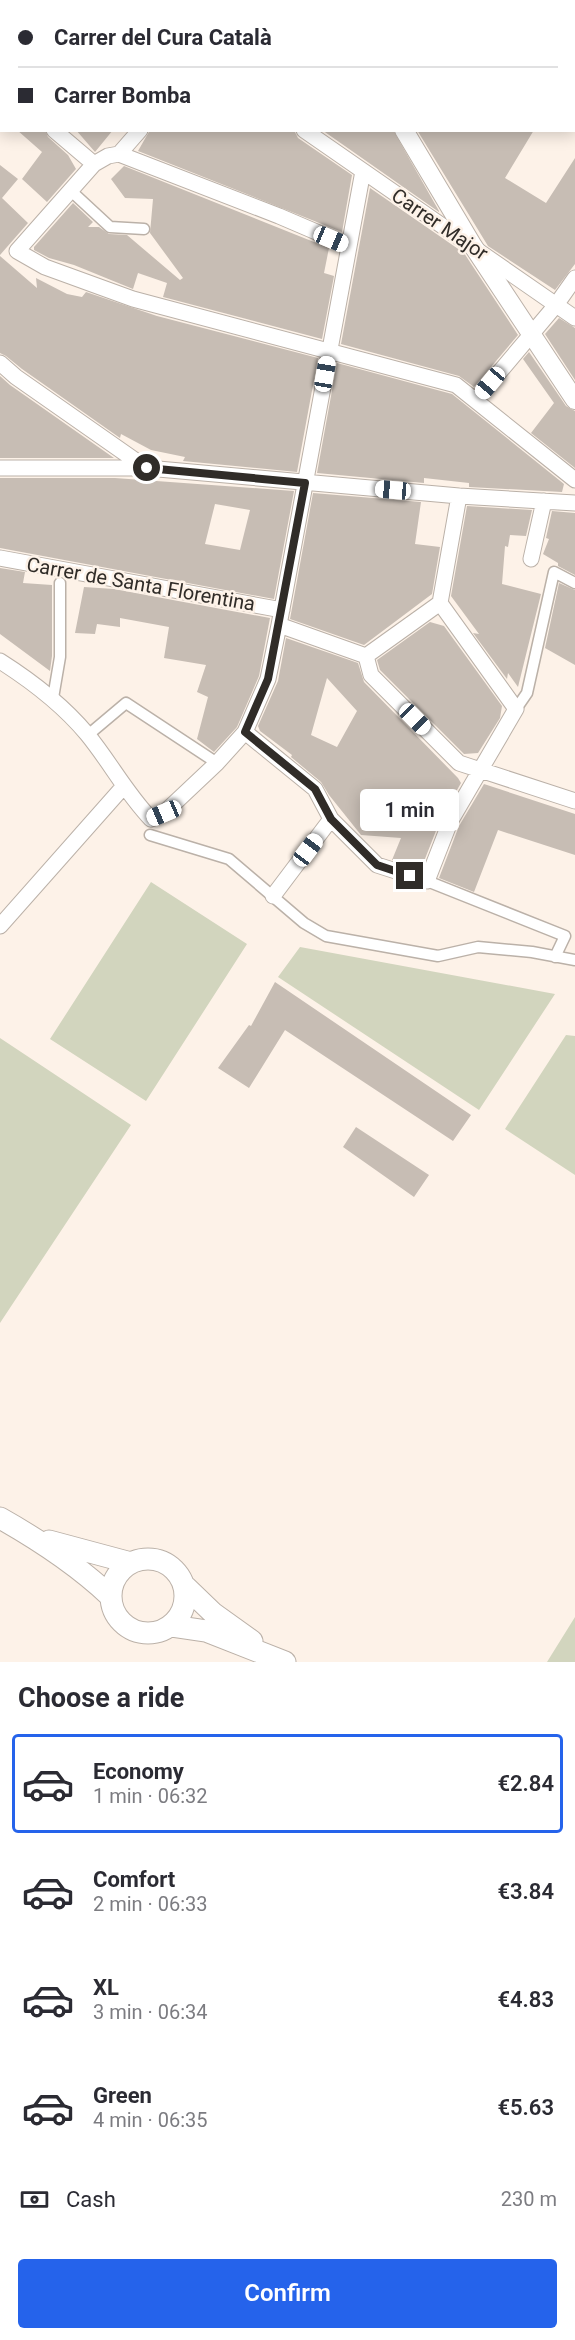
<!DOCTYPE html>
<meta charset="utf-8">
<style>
:root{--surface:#fff;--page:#f7f7f7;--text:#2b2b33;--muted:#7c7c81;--line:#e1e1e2;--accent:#2563eb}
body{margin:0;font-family:Roboto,sans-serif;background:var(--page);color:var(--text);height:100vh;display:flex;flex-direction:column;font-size:22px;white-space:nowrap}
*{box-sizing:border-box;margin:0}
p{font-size:20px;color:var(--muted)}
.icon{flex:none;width:33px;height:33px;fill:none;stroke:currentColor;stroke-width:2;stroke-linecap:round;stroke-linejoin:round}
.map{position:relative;height:1662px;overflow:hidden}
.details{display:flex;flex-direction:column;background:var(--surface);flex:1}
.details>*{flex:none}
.guide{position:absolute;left:0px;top:0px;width:576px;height:132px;box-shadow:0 3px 15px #0003;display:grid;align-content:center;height:132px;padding:0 18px;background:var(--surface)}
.end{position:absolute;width:27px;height:27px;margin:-14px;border:8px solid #302c28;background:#fff;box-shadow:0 0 0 3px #fff}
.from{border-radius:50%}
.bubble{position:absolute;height:42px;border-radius:6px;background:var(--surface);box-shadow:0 3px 15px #0003;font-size:20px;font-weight:600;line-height:42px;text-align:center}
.car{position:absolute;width:18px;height:36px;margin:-18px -9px;border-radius:8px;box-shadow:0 0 4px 2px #0007;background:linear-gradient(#fff 24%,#345 0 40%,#fff 0 76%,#345 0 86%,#fff 0)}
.guide b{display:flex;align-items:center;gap:21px;height:57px;font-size:22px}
.guide b+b{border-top:2px solid var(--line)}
.guide i{width:15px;height:15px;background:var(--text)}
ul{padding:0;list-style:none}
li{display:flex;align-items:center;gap:18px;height:99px;margin:0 12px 9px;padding:0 6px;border:3px solid transparent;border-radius:6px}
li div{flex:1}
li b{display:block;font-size:22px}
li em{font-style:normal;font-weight:600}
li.active{border-color:var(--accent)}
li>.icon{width:54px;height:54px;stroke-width:1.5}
h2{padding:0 18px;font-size:27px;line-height:72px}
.pay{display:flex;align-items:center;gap:15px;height:66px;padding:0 18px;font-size:22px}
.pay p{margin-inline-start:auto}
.action{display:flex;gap:12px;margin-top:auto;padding:12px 18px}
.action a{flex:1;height:69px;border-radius:6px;background:var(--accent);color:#fff;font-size:24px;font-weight:600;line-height:69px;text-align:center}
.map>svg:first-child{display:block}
.green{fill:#d2d5be}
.building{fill:#c7bdb4;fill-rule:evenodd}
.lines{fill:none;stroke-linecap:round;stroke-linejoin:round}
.pedestrian-casing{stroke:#bbb1a8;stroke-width:13}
.minor-casing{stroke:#bbb1a8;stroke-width:17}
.tertiary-casing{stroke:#bbb1a8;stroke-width:20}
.secondary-casing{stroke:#bbb1a8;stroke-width:23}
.pedestrian{stroke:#fff;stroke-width:10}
.minor{stroke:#fff;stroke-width:15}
.tertiary{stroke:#fff;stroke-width:18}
.secondary{stroke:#fff;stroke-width:21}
.route{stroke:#302c28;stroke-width:8}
.labels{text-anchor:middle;stroke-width:5;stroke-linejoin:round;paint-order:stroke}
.street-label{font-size:20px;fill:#302c28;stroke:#fdf2e8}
</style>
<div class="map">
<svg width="575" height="1662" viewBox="0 0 575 1662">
<rect width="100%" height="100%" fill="#fdf2e8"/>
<path class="green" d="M151 882 247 944 146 1101 50 1039Z
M300 947 555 994 479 1110 278 977Z
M566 1035 575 1036V1175L505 1129Z
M0 1038 131 1125 0 1323Z
M575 1617V1662H547Z"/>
<path class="building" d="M17 130H45L48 137 68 155 76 169 47 202 22 179 42 152Z
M76 130H113L95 152Z
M150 130H294L298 138 352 175 342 232 138 151Z
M322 130H393L439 211V212Z
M417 130H534L505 178 546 203 575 158V264L555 290 488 246Z
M0 165 18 179 2 198 28 223 0 255Z
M124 166 329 248 324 273 334 276 322 339 163 297 167 283 138 273 133 289 74 265 49 258 34 250V247L73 203 93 222 88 227H99L109 234 127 235 180 280 183 278 150 233 153 199 125 198 111 179Z
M370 188 464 253 518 335 474 387 459 376 341 344Z
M0 256 37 288 36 278 67 294 82 297 86 292 157 316 318 358 297 472 183 461 185 457 151 450 121 434 120 438 22 369 6 356 0 353Z
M559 318 575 328V380L545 334Z
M529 352 566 406 575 411V468L531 433 554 403 523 359Z
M337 363 452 394 564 484 562 492 469 487V483L424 478V483L317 473Z
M0 376 10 385 114 458H0Z
M0 478H115L294 491 274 599 0 548ZM215 504 250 510 240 550 205 544Z
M313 493 421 502 415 544 440 547 432 594 364 645 290 619Z
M467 506 532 510 526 536 510 535 508 547 505 546 502 584 541 594 518 687 508 673 507 679 473 633 479 634 451 596Z
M552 511 575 513V575L558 566V563L543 554 549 539 546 538Z
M0 568 25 572 23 583 52 585V656L50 671 0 634Z
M559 583 575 590V665L545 648Z
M84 587 114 589 270 618 259 676 237 727 214 752 197 739 208 697 197 692 206 665 164 658 169 627 120 618V627L97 624 95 634 75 633Z
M430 622 444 626 502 706 500 718 478 753 464 754 380 670 377 660Z
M286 638 358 663 364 682 458 778 461 783 441 818 421 869 392 860 401 838 361 835 329 795 321 782 291 757 292 755 260 731 258 726 278 681ZM327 678 357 711 337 747 311 735Z
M484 784 575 814V855L498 830 474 892 439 878 459 826Z
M275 982 471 1115 453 1141 285 1030 249 1088 218 1068 249 1025 251 1026Z
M356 1127 429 1175 414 1197 343 1147Z"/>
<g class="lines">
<g class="pedestrian-casing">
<path id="pedestrian" d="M70 190 110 227 144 229
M53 698 60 657V583
M516 709 527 693 554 572 575 583
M88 735 126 703 217 763
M150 835 229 859 304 923 326 936 438 956 478 947 532 952 575 960
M427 881 565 936 555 957"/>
</g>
<g class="minor-casing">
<path id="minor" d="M117 0 119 2
M86 2 87 0
M257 2 258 0
M546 2 547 0
M0 90 2 88
M54 130 94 164
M140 130 119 154 108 156 94 164 17 251 45 267 133 299 456 385 575 480
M304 130 575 318
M119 154 279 216 349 246
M0 363 16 377 146 468
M476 400 556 305 575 278
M0 468H147L459 496 575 503
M0 558 282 610
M531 559 544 501
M279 625 366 656 371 675 459 763 575 801
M366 656 440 603
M0 661C33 682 62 704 87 734 110 762 126 793 151 819L164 813 217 763 245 732 268 679 279 625 363 171
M245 732 315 789 331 819 377 865 427 881 450 822 516 709 440 603 459 496
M273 896 331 819
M0 926 124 786"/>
</g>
<g class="tertiary-casing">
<path id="tertiary" d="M322 0 323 2
M404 130 473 246 575 400"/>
</g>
<g class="secondary-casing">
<path id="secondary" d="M435 0 438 2
M574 84 575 85
M0 1518C39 1540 77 1565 110 1596
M49 1541 131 1563
M111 1596a37 37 0 1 1 74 0a37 37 0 1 1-74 0Z
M186 1587 213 1613 252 1641
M172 1626 206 1631 285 1662"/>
</g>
<use href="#pedestrian" class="pedestrian"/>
<use href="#minor" class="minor"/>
<use href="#tertiary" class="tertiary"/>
<use href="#secondary" class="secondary"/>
</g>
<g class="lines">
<path class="route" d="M147 468 305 483 268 679 245 732 315 789 331 819 377 865 410 876"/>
</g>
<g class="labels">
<g class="street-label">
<text transform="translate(440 224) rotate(34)" y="7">Carrer Major</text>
<text transform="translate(141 584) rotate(10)" y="7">Carrer de Santa Florentina</text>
</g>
</g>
</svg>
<i class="end from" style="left:147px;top:468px"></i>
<i class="end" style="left:410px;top:876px"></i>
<div class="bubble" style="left:360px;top:789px;width:99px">1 min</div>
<i class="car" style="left:331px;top:239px;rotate:113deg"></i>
<i class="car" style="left:325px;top:374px;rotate:10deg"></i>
<i class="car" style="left:490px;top:383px;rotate:220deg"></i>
<i class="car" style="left:393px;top:490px;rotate:275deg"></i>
<i class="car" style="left:415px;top:719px;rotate:135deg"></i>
<i class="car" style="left:164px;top:813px;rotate:247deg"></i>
<i class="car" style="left:308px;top:850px;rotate:37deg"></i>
<div class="guide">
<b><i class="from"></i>Carrer del Cura Català</b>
<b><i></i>Carrer Bomba</b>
</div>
</div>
<section class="details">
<h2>Choose a ride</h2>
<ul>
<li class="active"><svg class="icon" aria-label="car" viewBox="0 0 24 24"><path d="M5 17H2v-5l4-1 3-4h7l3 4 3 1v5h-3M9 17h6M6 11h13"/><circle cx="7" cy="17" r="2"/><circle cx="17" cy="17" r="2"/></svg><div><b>Economy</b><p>1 min · 06:32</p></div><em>€2.84</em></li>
<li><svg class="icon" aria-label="car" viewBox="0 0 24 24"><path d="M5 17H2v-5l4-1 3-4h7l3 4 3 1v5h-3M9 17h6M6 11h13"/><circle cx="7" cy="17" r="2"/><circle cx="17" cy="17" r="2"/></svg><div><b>Comfort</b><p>2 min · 06:33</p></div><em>€3.84</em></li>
<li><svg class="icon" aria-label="car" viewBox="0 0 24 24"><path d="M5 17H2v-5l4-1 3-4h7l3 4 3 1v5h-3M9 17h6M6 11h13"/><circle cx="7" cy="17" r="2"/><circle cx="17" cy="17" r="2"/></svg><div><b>XL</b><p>3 min · 06:34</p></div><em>€4.83</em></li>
<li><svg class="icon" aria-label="car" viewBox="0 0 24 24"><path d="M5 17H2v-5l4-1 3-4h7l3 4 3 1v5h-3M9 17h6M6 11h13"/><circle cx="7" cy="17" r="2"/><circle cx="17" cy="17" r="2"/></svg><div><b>Green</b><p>4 min · 06:35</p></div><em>€5.63</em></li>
</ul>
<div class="pay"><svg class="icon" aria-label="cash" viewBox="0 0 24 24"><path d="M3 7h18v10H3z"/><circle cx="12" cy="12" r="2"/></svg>Cash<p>230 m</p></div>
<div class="action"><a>Confirm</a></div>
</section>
